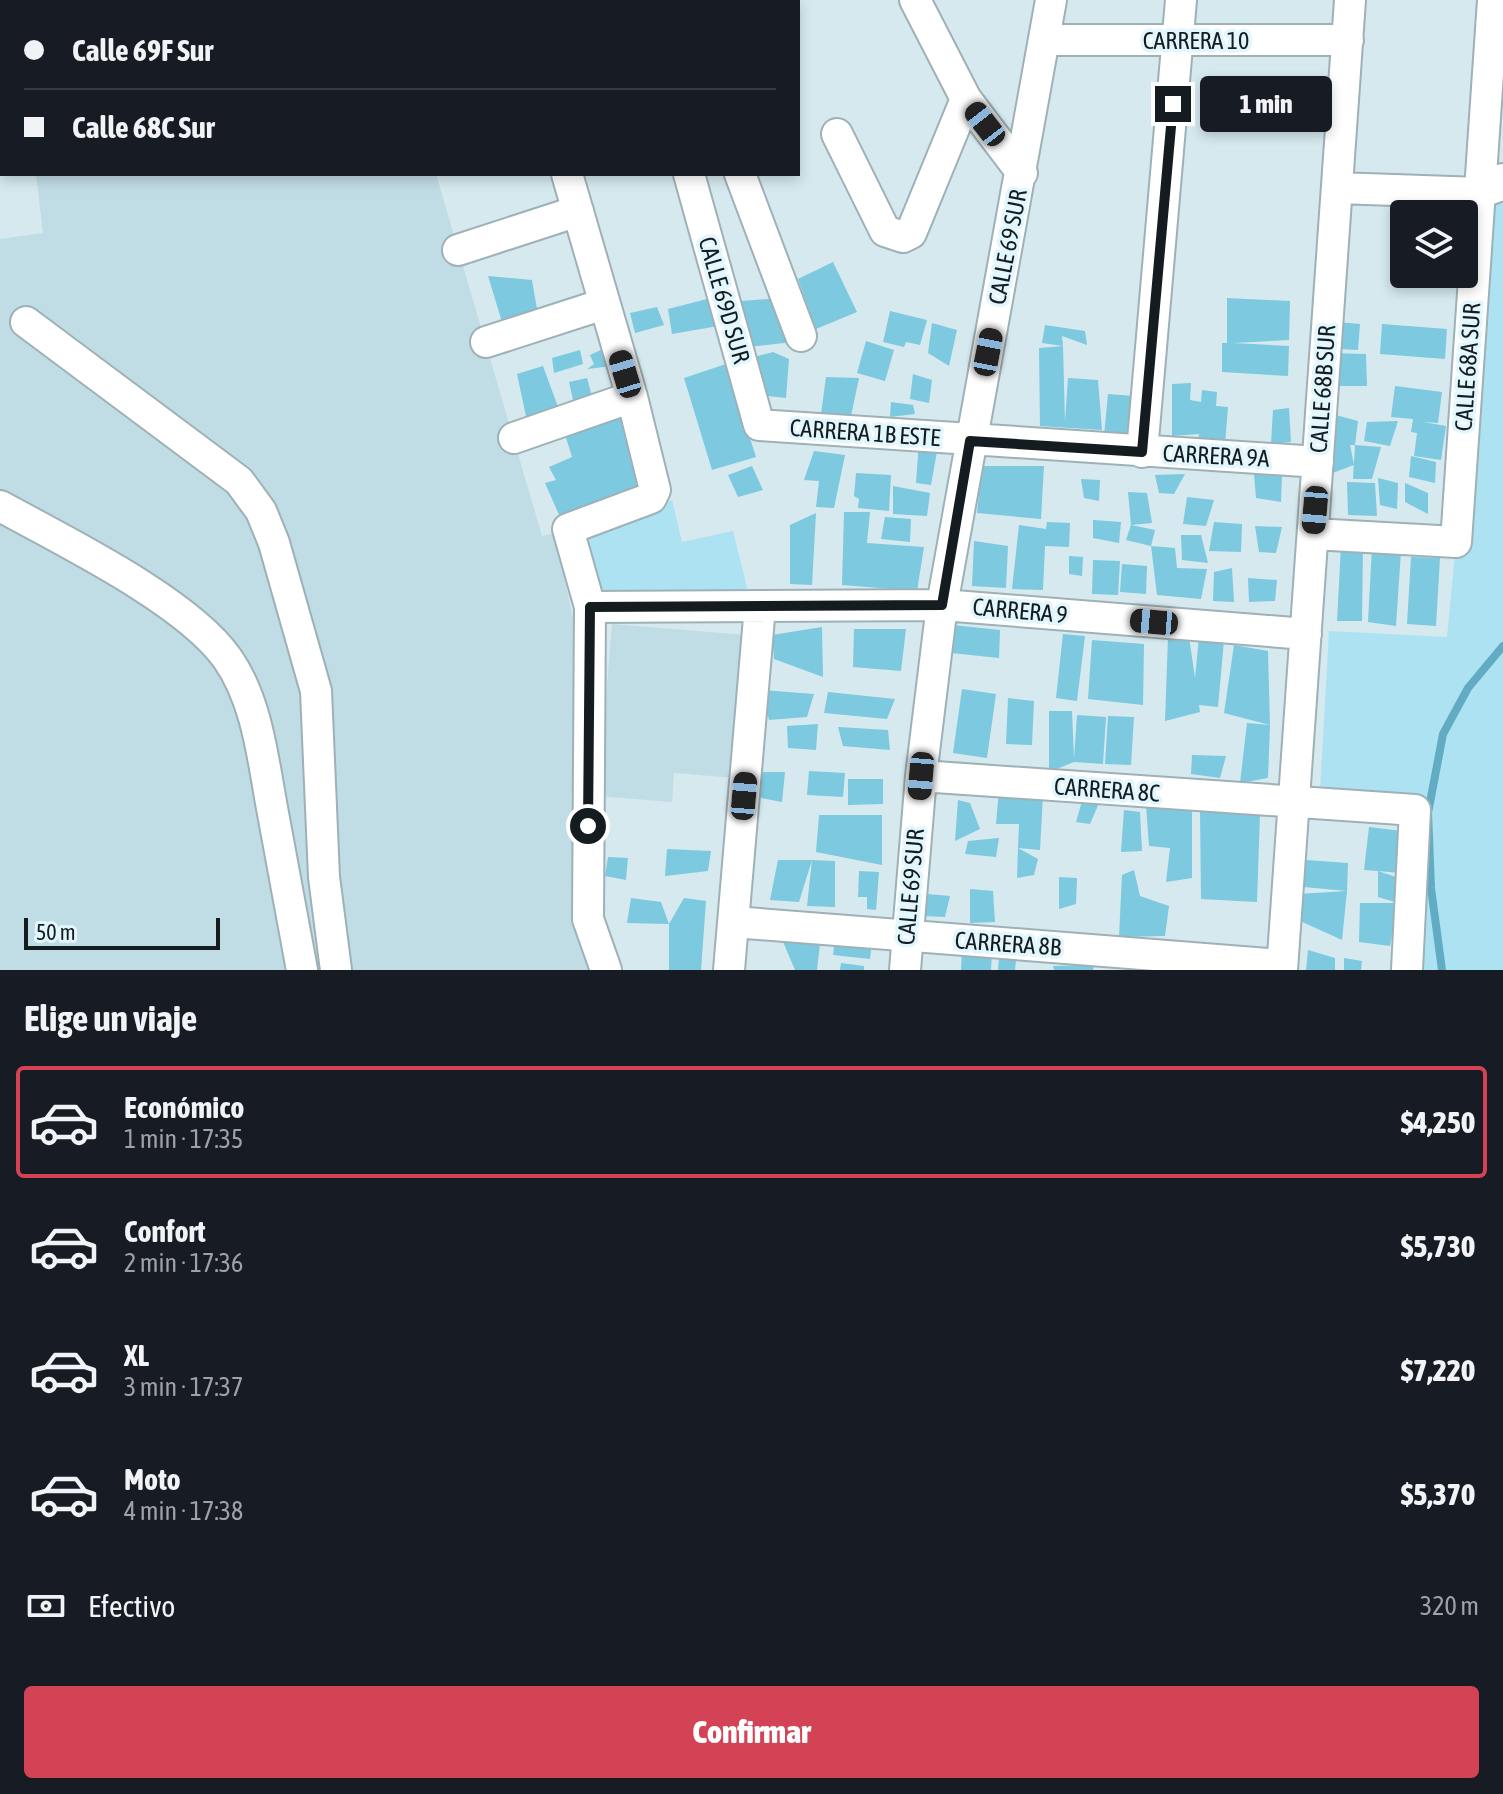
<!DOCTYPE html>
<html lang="es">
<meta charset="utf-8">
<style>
:root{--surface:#171b24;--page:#20242c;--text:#f1f3f6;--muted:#9ea1a6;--line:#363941;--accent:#d34255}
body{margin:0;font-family:"Asap Condensed",sans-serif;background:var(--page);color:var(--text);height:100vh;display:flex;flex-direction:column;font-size:30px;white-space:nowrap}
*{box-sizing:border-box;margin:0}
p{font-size:26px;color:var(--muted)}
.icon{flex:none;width:44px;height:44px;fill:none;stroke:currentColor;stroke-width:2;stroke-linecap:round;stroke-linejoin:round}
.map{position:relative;height:970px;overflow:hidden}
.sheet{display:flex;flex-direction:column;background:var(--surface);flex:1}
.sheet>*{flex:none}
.banner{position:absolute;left:0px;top:0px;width:800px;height:176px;box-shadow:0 4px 12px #0003;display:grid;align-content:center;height:176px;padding:0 24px;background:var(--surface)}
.fabs{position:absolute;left:1390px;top:200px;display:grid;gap:16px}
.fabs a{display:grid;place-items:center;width:88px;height:88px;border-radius:8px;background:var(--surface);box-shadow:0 4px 12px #0003;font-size:40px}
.scale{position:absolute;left:24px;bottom:20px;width:196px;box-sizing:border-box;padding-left:8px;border:4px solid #151c1f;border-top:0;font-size:22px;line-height:28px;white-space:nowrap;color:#151c1f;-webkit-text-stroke:6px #e2f6fd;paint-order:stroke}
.end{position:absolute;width:36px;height:36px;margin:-18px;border:10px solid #151c1f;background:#fff;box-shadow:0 0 0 4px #fff}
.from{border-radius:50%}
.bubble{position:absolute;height:56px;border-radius:8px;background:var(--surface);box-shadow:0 4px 12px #0003;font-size:26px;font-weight:800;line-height:56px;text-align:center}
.car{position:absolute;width:24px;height:48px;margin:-24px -12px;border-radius:10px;box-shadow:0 0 6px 2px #0007;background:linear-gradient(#222 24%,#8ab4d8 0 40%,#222 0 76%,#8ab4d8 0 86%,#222 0)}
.banner b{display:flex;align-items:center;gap:28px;height:76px;font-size:30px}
.banner b+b{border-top:2px solid var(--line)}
.banner i{width:20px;height:20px;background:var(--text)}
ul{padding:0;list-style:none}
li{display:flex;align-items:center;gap:24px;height:112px;margin:0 16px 12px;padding:0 8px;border:4px solid transparent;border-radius:8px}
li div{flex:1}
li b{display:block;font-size:30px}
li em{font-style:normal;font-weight:800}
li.on{border-color:var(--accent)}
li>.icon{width:72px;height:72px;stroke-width:1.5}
h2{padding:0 24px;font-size:36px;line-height:96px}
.pay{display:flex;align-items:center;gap:20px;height:88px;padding:0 24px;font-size:30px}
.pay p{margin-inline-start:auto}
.action{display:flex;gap:16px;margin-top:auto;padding:16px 24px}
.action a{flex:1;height:92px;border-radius:8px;background:var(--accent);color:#fff;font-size:32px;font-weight:800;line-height:92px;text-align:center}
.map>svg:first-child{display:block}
.built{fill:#c0dce5}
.green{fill:#ade2f2}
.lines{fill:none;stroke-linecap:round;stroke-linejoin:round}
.stream{stroke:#61acc2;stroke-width:8}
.building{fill:#7dc9df}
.minor-casing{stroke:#9eb1b7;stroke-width:34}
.minor{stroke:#fff;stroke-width:30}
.route{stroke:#151c1f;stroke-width:10}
.labels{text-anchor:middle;stroke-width:7;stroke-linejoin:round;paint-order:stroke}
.street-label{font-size:24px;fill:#151c1f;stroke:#e2f6fd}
</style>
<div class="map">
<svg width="1503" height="970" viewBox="0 0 1503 970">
<rect width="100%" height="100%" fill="#d5e9ef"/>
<path class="built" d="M36 174H436L542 536 555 533 574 623 577 928 597 970H0V239L43 233Z
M612 624 746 635 735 778 674 773 672 802 598 796Z"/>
<path class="green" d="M0 0H576L577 1 2 2V13Z
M1490 204H1503V970H1405L1414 816 1319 810 1329 631 1447 637 1455 553H1469Z
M672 500 682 542 733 531 750 600 601 596 578 535Z"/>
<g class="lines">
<path class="stream" d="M18 0 28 2
M428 2V0
M1442 970 1431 888 1428 813 1443 734 1468 688 1503 646"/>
</g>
<path class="building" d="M833 262 857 312 816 329 798 279Z
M488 276 532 280 537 309 502 322Z
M780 298 793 342 749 347 741 301Z
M1227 298 1290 301 1289 340 1233 343 1289 346 1288 376 1222 372V343H1227Z
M707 299 718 326 672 334 668 309Z
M657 307 664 325 635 333 630 313Z
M890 311 927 320 920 345 906 342 904 347 883 342Z
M1338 322 1360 324 1358 350 1338 349Z
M932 323 957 330 949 366 928 353Z
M1382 324 1447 329 1445 359 1380 354Z
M1045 325 1085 331 1087 345 1062 336 1063 346 1065 422 1068 378 1098 380 1102 430 1040 426 1039 348 1063 346 1042 343Z
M866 341 894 350 885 381 857 373Z
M605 348 612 366 587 369 594 364 590 355Z
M580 350 583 364 554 373 552 358Z
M773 352 789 359 786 398 767 396 754 357Z
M1329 353 1366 354 1367 386H1327Z
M726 364 756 457 712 470 684 378Z
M543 366 558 407 527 421 517 374Z
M913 374 932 380 929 403 910 399Z
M826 377 859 378 851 416 821 414Z
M587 378 592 396 574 404 569 382Z
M1191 383 1190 400 1201 402 1202 390 1217 392 1216 406 1228 407 1225 444 1198 442 1199 434 1172 436V384Z
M1395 386 1442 392 1438 423 1423 422 1446 426 1441 460 1414 456 1417 433 1411 432 1413 419 1391 417Z
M1108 394 1134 396 1128 436H1104Z
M891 402 913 405 915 414 890 417Z
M631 406 645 488 560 517 545 483 556 480 549 467 572 457 563 428Z
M1289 408 1291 442 1271 444 1273 410Z
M1328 413 1358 421 1355 445H1350L1354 465 1322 477Z
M1398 421 1390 446 1364 441 1367 422Z
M919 441 938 446 931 485 916 483Z
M1355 445 1381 447 1372 479H1353Z
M814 451 845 455 834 508 816 507 819 481 804 480Z
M1411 456 1436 462 1435 483 1409 477Z
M752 466 763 490 738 497 728 475Z
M982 466H1044L1041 519 977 513Z
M856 473 891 475 889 511 858 508 859 499 854 496Z
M1185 474 1174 494 1159 493 1155 475Z
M1254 474 1282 476 1281 502 1256 498Z
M1378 478 1398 483 1397 509 1380 505Z
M1081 479 1100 480 1099 501 1084 498Z
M1347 482 1375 483 1377 516 1348 515Z
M1405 483 1428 493V514L1405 502Z
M893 486 930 493 927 516 893 514Z
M1128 492 1147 493 1152 523 1131 525Z
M1187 497 1214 500 1206 526 1183 524Z
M844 512H870L867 543 924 547 917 591 842 585Z
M816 513 812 585 790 584V525Z
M885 517 911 519 910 542 881 539Z
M1093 520 1121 522 1119 543 1093 538Z
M1047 522 1070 523 1069 547 1045 546 1043 590 1012 589 1019 525 1046 529Z
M1214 522 1242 524 1241 552 1209 551Z
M1131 525 1155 530 1151 546 1126 540Z
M1255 526 1282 527 1276 553 1259 552Z
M1181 535H1201L1208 563 1182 560Z
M974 541 1008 546 1006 588 972 586Z
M1341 545 1363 547 1362 621H1337Z
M1151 546 1175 548 1177 568 1207 569 1201 599 1157 595Z
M1372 547 1401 551 1396 626 1368 622Z
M1069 556 1083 557 1082 576 1069 574Z
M1411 557 1440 558 1436 626 1407 624Z
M1093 560 1120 561 1118 595 1092 594Z
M1122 564 1147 566 1146 594 1120 592Z
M1232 568 1234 602 1213 601 1214 572Z
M1248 578 1277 580 1275 601 1249 602Z
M952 625 1000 630 999 658 951 653Z
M822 627 823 677 774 659 772 635Z
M854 629H906L901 671 853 667Z
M1063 634 1085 636 1077 701 1056 698Z
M1168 637H1189L1195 678 1199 637 1224 640 1218 707 1199 705 1200 712 1165 721Z
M1092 640 1144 644 1143 705 1088 699Z
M1234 645 1268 651 1270 725 1224 713Z
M962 689 996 694 987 758 953 753Z
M762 690 814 694 807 717 769 720Z
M828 692 895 699 887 719 824 713Z
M1008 698 1034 701 1032 745 1006 744Z
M1049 711H1072L1074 759 1077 715 1106 717 1103 764 1074 762 1049 772Z
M1108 716 1134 717 1131 765 1105 764Z
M1247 723 1270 725 1268 778 1240 783Z
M818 724 816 750 788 748 787 726Z
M838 727 888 730 890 750 843 746Z
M1192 755 1226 756 1220 778 1191 774Z
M809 771 845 773 843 797 807 795Z
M755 772H785L782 802 751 796Z
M848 779H883V804L848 805Z
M999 790 1043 795 1040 850 1018 848 1038 859 1034 875 1017 878 1018 848 1019 824H996Z
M958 800 970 803 980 829 955 841Z
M1082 801 1099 803 1090 824 1076 822Z
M1146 804 1192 809V878L1166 882 1170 848 1149 846Z
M1124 810 1140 812 1142 851 1121 852Z
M1200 810 1260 813 1257 902 1201 899Z
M819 815H882V865L816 852Z
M1369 827 1402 831 1400 873 1378 871 1399 878 1398 903 1378 897V871L1364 870Z
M999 838 996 857 965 854 968 841Z
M667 849 711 851 708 871 665 876Z
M608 857 628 858 626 880 605 876Z
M778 860H812L835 861V907L807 906 812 860 799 902 770 900Z
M1306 860 1348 863 1347 891 1342 940 1298 920V894L1347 891 1304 887Z
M1134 870 1140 896 1169 906 1165 936 1119 937 1122 875Z
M859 871 879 872 876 910 867 909V897H858Z
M1059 877 1077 878 1076 904 1059 909Z
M970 889 993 891 995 922 970 923Z
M927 894 950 896 945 917 922 916Z
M631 898 661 902 669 924 684 898 706 901 701 970H669V924L627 923Z
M1360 903H1398L1390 946 1359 942Z
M781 937 820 944 817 970H795Z
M835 938 872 943 870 959 833 955Z
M962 950 992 952 991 970H961Z
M1308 950 1335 958V970H1306Z
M999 956 1016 960 1015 970H998Z
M1344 958 1362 961 1361 970H1344Z
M841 963 864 966V970H840Z
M1094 965 1093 970H1054L1053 966Z"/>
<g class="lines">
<g class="minor-casing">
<path id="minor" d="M513 0 514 2
M629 0 630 2
M779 0V2
M915 0 966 99 1022 173
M1045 40H1348
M837 134 885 231 903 237 911 233 966 99
M567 174 632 397 655 490 651 498 568 529 590 607 588 919 606 970
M689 174 759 425 1318 462
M740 174 801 336
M1337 188 1480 193 1499 186 1503 179
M458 250 578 211
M26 322 239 481 261 511 274 543 316 691 324 877 336 970
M486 342 604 304
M514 438 632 397
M1142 452 1181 0
M0 506C62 540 187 601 227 658 257 700 263 759 272 808 282 862 292 916 302 970
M1313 534 1456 542 1493 0
M590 607 942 605 1306 634
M921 776 1415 810 1407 970
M734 922 1282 965
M729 970 760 606
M905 970 921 776 942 605 1051 0
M1282 970 1350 0"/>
</g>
<use href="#minor" class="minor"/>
</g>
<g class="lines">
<path class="route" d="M588 826 590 607 942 605 970 441 1142 452 1173 104"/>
</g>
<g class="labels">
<g class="street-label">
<text x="1196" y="49">CARRERA 10</text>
<text transform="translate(1008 247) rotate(-79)" y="8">CALLE 69 SUR</text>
<text transform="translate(724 300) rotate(74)" y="8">CALLE 69D SUR</text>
<text transform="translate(1468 367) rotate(-86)" y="8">CALLE 68A SUR</text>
<text transform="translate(1323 389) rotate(-86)" y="8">CALLE 68B SUR</text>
<text transform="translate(865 433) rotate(4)" y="8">CARRERA 1B ESTE</text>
<text transform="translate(1216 456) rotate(3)" y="8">CARRERA 9A</text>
<text transform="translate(1020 611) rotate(5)" y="8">CARRERA 9</text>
<text transform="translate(1107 790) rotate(4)" y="8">CARRERA 8C</text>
<text transform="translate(911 887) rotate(-85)" y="8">CALLE 69 SUR</text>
<text transform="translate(1008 944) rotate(4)" y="8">CARRERA 8B</text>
</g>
</g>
</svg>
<div class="fabs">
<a><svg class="icon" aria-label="layers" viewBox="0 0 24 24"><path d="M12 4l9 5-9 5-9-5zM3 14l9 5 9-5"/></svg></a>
</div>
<div class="scale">50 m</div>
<i class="end from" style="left:588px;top:826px"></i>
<i class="end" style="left:1173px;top:104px"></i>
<div class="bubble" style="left:1200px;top:76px;width:132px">1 min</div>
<i class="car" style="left:985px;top:124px;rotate:322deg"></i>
<i class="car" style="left:988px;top:352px;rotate:11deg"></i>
<i class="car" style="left:625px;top:374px;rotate:343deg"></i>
<i class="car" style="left:1315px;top:510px;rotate:185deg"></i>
<i class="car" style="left:1154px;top:622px;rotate:275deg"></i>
<i class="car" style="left:921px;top:776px;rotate:185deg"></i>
<i class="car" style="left:744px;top:796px;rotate:5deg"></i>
<div class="banner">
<b><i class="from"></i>Calle 69F Sur</b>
<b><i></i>Calle 68C Sur</b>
</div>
</div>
<section class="sheet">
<h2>Elige un viaje</h2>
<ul>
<li class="on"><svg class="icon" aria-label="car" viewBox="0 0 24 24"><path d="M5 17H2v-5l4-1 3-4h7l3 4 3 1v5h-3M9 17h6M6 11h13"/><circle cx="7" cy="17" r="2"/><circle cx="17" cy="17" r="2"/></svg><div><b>Económico</b><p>1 min · 17:35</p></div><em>$4,250</em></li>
<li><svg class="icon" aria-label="car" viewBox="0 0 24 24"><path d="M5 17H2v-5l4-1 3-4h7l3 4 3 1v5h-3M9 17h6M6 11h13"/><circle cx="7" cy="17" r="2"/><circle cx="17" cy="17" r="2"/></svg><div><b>Confort</b><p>2 min · 17:36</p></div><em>$5,730</em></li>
<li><svg class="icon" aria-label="car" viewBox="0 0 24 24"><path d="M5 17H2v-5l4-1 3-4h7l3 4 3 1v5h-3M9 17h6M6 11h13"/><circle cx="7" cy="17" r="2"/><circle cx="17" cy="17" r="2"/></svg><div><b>XL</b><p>3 min · 17:37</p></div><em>$7,220</em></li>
<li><svg class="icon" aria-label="car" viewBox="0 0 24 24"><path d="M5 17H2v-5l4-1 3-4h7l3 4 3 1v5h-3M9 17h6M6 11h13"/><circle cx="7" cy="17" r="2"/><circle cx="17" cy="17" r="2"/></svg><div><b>Moto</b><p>4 min · 17:38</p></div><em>$5,370</em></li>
</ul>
<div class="pay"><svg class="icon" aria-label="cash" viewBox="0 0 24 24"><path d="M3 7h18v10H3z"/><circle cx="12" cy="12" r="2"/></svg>Efectivo<p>320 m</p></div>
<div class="action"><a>Confirmar</a></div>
</section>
